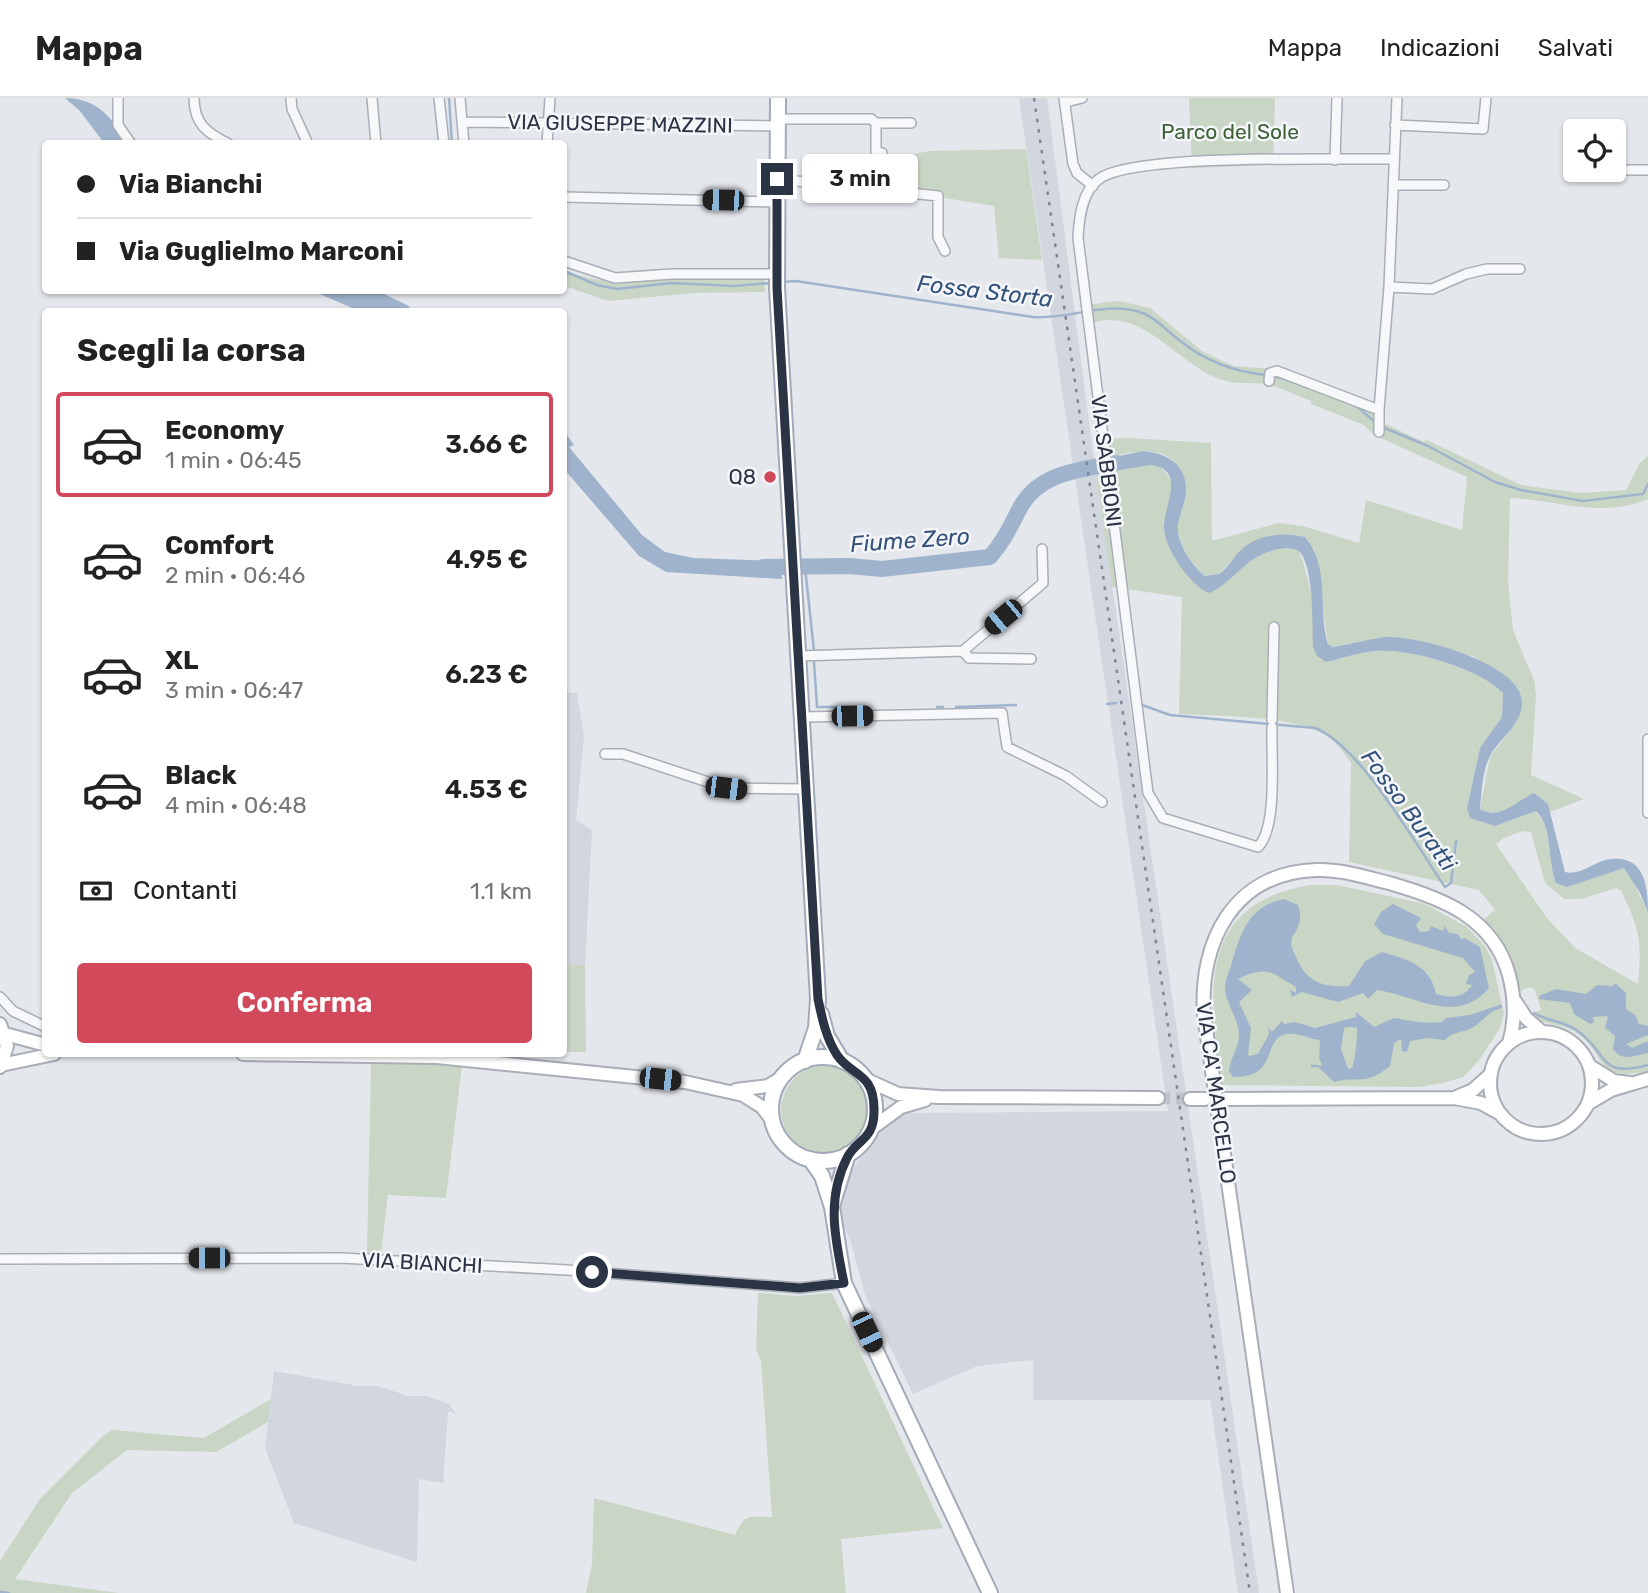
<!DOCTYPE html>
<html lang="it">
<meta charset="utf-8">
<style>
:root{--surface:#fff;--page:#f2f2f2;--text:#222;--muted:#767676;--line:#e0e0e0;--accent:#d1495b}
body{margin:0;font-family:Rubik,sans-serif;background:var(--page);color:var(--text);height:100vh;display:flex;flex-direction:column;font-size:26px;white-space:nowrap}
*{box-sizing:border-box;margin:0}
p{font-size:23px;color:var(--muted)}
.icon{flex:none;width:38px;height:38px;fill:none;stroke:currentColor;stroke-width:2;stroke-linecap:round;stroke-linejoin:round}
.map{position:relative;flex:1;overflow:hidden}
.drawer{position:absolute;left:42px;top:210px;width:525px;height:749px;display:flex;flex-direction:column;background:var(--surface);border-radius:7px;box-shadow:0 2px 5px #0004}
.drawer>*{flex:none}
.banner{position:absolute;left:42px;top:42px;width:525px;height:154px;border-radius:7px;box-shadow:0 2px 5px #0004;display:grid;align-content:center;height:154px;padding:0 35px;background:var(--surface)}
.tools{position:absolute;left:1563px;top:21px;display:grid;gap:14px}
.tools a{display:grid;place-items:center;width:63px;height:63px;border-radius:7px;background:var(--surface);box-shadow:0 2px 5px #0004;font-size:35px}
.end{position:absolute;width:32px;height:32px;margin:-16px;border:9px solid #2b3445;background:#fff;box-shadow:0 0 0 4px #fff}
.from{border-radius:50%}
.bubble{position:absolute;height:49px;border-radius:7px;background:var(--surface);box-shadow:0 2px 5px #0004;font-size:23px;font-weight:600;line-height:49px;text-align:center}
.car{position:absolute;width:21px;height:42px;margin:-21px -10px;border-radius:9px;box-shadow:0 0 5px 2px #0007;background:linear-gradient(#222 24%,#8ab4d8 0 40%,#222 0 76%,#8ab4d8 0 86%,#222 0)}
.banner b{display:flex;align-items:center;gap:24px;height:66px;font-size:26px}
.banner b+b{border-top:2px solid var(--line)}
.banner i{width:18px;height:18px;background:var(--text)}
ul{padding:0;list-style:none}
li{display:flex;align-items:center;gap:21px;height:105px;margin:0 14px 10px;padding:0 21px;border:4px solid transparent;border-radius:7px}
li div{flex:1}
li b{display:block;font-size:26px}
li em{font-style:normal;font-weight:600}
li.current{border-color:var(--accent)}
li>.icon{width:63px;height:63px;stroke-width:1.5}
h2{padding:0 35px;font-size:32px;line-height:84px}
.pay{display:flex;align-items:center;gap:18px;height:77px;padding:0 35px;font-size:26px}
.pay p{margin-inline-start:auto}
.cta{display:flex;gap:14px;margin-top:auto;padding:14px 35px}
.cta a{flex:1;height:80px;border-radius:7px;background:var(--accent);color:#fff;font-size:28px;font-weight:600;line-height:80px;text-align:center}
header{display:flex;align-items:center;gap:42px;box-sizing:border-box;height:98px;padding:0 35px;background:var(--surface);border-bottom:2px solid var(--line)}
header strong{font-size:33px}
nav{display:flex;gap:38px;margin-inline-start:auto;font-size:24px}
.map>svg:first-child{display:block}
.built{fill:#d2d6de}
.green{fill:#c9d6c5;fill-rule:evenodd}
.water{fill:#9fb4cc;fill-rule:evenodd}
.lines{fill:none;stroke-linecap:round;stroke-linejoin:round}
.stream{stroke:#9fb4cc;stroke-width:2.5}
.river{stroke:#9fb4cc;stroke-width:16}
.secondary-tunnel{stroke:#bfc3cb;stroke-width:12;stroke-dasharray:12 6;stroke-linecap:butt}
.minor-casing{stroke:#a9aeb7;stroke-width:12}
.secondary-casing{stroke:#a9aeb7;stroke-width:16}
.primary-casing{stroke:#a3abb8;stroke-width:18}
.minor{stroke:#f7f8fa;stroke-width:9}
.secondary{stroke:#fff;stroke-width:12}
.primary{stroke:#fff;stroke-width:14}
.rail{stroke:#7d8696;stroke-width:2.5;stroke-dasharray:3.5 7;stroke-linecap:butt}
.route{stroke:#2b3445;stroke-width:9}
.poi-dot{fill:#d1495b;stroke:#f4f6f9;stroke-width:2.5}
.labels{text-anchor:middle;stroke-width:5;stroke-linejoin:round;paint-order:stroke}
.street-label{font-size:21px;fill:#2b3445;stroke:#f4f6f9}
.park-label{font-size:21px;fill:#3f6138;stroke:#f4f6f9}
.poi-label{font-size:21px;fill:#2b3445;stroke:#f4f6f9;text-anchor:end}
.water-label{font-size:23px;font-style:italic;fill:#34527a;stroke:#f4f6f9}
</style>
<header>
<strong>Mappa</strong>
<nav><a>Mappa</a><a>Indicazioni</a><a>Salvati</a></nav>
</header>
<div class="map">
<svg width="1648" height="1495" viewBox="0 0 1648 1495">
<rect width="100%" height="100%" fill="#e4e7ec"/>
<path class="built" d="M1019 0H1047L1094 363 1259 1495H1238L1210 1302H1033V1262L977 1268 913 1296 865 1197 851 1144 839 1118 840 1090 846 1076 872 1048 886 1024 904 1015 1168 1013Z
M564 594 577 595 584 639 576 722 592 732 585 867H564Z
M274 1273 358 1288H378L408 1298H426L449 1306 457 1317 450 1313 448 1315 443 1385 419 1381 417 1464 294 1425 265 1350Z"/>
<path class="green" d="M1189 0H1275L1273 67 1192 70Z
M1026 51 1042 162 999 160 994 108 908 94 907 57 930 53Z
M564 171C599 188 617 181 654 179 690 177 727 179 764 179L765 194 694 195 608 203 564 188Z
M1119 203 1150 210 1202 253 1233 268 1273 271 1369 312 1379 323 1424 344 1425 341 1521 387 1581 395 1626 392 1640 365 1648 358V401C1603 421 1556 402 1510 400L1508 482 1513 532 1534 582 1536 597 1531 677 1584 701 1550 714 1548 706 1528 698C1513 708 1497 721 1480 711L1490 659 1517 623 1522 603 1519 594 1473 558 1353 545 1333 549 1328 546 1314 450 1242 451 1219 476 1205 478C1192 469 1181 448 1178 432 1176 422 1184 412 1184 401 1186 346 1147 349 1106 360L1102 341 1128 340 1211 345 1212 443 1278 425 1303 428 1359 445 1366 402 1462 432 1467 379 1374 337 1364 327 1311 306V303C1296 297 1280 289 1265 286 1250 284 1237 287 1222 282 1175 266 1143 206 1088 226L1086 207Z
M1151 367 1159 368C1180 385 1170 404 1163 426L1209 495C1229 487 1238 469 1257 459 1267 453 1287 446 1298 453 1305 457 1322 549 1325 564 1341 560 1358 555 1374 553 1409 550 1479 570 1503 595L1502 619 1480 650 1467 710 1507 724 1535 713C1553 729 1547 763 1556 785L1567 789 1616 772 1624 770 1629 775 1648 815V973C1588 986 1609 949 1569 931 1555 925 1541 926 1528 917L1541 912 1535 892 1530 889 1520 893 1507 852 1484 821 1495 812 1479 792 1349 764 1351 665C1345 657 1338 646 1330 640 1299 617 1218 618 1179 616L1182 499 1112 489 1096 376ZM1523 733 1531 734 1545 785 1564 801H1581L1616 790 1621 793C1640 831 1642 843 1638 886L1575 850 1547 820 1496 746 1504 740Z
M1311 787H1337L1425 806 1467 829 1485 848 1492 862 1504 916 1500 930 1480 961 1463 979 1443 985 1420 989 1221 987C1210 897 1194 806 1311 787Z
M564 867H585L586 954H564Z
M371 963 462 967 446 1100 388 1097 381 1156 367 1155Z
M781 1012a44 44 0 1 1 88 0a44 44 0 1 1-88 0Z
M758 1195 796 1198 832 1195 943 1430 841 1441 846 1495H586L592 1466 594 1400 735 1437C745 1415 748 1419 772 1419L761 1263 756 1251Z
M271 1301 268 1324 216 1354 127 1352 72 1395 15 1481 119 1495H0V1463L40 1401 103 1338 112 1332 204 1340Z"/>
<path class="water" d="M65 0C96 0 113 19 126 45H104L80 13Z
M313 193H354L405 213H359Z
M564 333 574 347 569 349 642 437 665 454 693 460 781 463 782 481 666 474 639 458 564 371Z
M1143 353C1170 355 1191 370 1185 401 1183 410 1179 418 1178 427 1176 443 1192 469 1205 478L1219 476C1229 469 1233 459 1242 451 1258 436 1284 434 1305 439 1331 470 1317 510 1328 546L1333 549C1351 546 1369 541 1386 539 1417 537 1520 565 1522 603 1523 626 1500 640 1490 658 1482 673 1482 694 1480 711 1500 723 1516 703 1534 695L1548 706 1565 774C1582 778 1595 762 1611 761 1646 757 1648 791 1648 815L1640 795 1624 770 1567 789 1556 785C1547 763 1553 729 1536 713L1495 728 1470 720 1467 710 1480 650 1502 619 1503 595C1479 570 1410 550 1374 553 1358 555 1342 560 1326 564L1317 558 1313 549C1312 525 1314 478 1302 457 1294 444 1267 453 1257 459 1239 469 1229 487 1209 495 1190 488 1161 446 1164 425 1166 405 1185 371 1151 367L1096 376 1094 363Z
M1284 801 1298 807C1303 821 1299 829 1292 839 1290 849 1293 852 1296 859 1306 884 1324 890 1349 888L1365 863 1382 854C1406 861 1431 867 1436 896 1451 900 1463 901 1472 887L1466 886 1469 877 1475 874 1463 860 1383 836 1374 826 1381 814 1393 806 1421 820 1416 827 1420 834 1429 833 1431 828 1443 833 1445 828 1449 835 1458 836 1461 841 1465 840 1480 849 1489 890C1456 928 1417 898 1377 892L1368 901 1363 895 1338 904 1302 894 1292 899 1290 892 1296 895V889C1273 876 1268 866 1238 881L1252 892 1239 904 1251 930 1248 957 1250 958 1258 956 1269 936 1268 929 1272 934 1282 923 1284 926 1295 924 1315 930 1356 919V914L1374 929 1394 920C1411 923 1424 926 1442 924L1446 920 1470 917 1502 906V910C1489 913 1485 921 1475 928 1465 935 1452 933 1445 942L1428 940 1410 943 1407 954 1402 953 1401 941 1394 945 1390 968C1364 989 1359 977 1334 984L1317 968 1322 967 1319 960 1320 942C1309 941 1297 934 1286 936 1262 941 1279 980 1233 979L1229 973C1230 960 1239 950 1239 937 1239 921 1226 907 1225 890 1225 882 1230 872 1232 864 1241 833 1250 808 1284 801ZM1349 929 1357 930C1357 943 1356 957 1352 970L1348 971 1341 951 1344 930Z
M1615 885 1626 895V911L1635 917 1639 926 1648 928V937L1626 946 1632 950 1648 943V955C1635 958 1621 964 1613 951L1615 938 1605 930 1608 918 1593 919 1594 924 1590 926 1574 916 1570 905 1539 901V898L1556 891 1586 896 1597 887 1613 888Z"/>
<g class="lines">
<path class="stream" d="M449 0 452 46
M564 173 597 187 617 191 671 185 734 188 771 185
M781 184 796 183 1033 219C1071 222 1108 201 1145 216 1157 221 1168 234 1179 242 1205 263 1233 274 1267 277
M1274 278 1294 284
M1353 305 1377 326
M1382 329 1428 348 1495 384 1521 392 1583 403 1643 396 1648 386
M805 469 814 553
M814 564 817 609H861
M1107 606 1116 605
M1142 607 1170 617 1315 630C1360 647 1416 747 1445 789L1451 785 1456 743
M937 609H943
M956 609 1016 607
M1534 915C1547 923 1562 923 1575 931 1610 954 1596 981 1648 967
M1312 968H1317
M0 1494 9 1495"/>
<path class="river" d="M357 192 403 214
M763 469 849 468 882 471 990 459C1004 443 1011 427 1021 408 1041 374 1080 372 1116 365"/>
<path class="secondary-tunnel" d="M1158 1000 1190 1001"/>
<g class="minor-casing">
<path id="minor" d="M118 0V27L131 46
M194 0C194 26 207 35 229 46
M291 0 292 11 308 46
M372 0 376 46
M439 0 444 46
M460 0 464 46
M1064 0 1073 66 1077 75 1093 88
M1066 4 1082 0
M778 21H871L876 25H911
M462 24 778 28
M876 25V54L882 55
M1395 27 1483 31 1486 0
M547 46 550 0
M1335 62 1337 0
M1595 72H1648
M777 81 938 98V139L945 153
M1393 87H1444
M564 99 777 104
M564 163 615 180 672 176H777
M1389 189 1432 191 1466 176 1487 171H1520
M1269 283 1270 275 1277 273 1379 312 1389 189 1397 0
M1379 334V312
M963 553 969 560 1031 561
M798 558 963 553 1043 485 1042 451
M802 619 1002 615 1007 649 1066 678 1102 704
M1272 622 1274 529
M1272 629C1271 658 1278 729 1258 749L1163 720 1148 695 1078 140C1079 120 1082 93 1099 81 1135 55 1338 62 1393 61
M1648 641V715
M605 656H623L726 690 805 691
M0 899 13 913 46 929
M0 1161 341 1160 567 1172 800 1190 844 1185"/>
</g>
<g class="secondary-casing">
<path id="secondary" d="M1515 903 1526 920 1542 934
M0 926 7 948 0 969
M1490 985a51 51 0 1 1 102 0a51 51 0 1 1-102 0Z
M5 936 46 947
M243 956 437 959 685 984 743 997 762 1009 772 1022
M1 967 54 956
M1590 968 1614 983 1630 985
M865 981 898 996 939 999 1158 1000
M736 992 768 988 784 978
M1454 1000 1473 992 1491 976
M1190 1001H1205
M1225 1001 1454 1000 1481 1005 1499 1015
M1589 1005 1611 992 1648 981
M871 1031 901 1009 925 1002
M1287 1495 1204 917C1199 844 1233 775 1316 772 1340 771 1365 779 1389 785 1442 800 1493 819 1509 877 1515 900 1516 922 1509 945"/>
</g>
<g class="primary-casing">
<path id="primary" d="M778 0 777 190 818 901 816 930 805 963
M821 916 827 938 842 963
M771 1011a52 52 0 1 1 104 0a52 52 0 1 1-104 0Z
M810 1061 822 1078 832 1109 844 1185 990 1495
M832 1108 848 1056"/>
</g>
<use href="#minor" class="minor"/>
<use href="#secondary" class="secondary"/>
<use href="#primary" class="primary"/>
<path class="rail" d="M1034 0 1250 1495"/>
</g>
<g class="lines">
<path class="route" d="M592 1174 800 1190 844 1185C835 1141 826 1101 847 1060 856 1041 875 1043 874 1011 874 974 851 978 837 957 826 940 822 920 818 901L777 190V81"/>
</g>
<circle class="poi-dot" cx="770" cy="379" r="7"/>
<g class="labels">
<g class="street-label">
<text transform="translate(620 26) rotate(1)" y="7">VIA GIUSEPPE MAZZINI</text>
<text transform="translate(1106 363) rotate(83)" y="7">VIA SABBIONI</text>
<text transform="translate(1216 995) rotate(82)" y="7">VIA CA' MARCELLO</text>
<text transform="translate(422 1165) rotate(3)" y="7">VIA BIANCHI</text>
</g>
<g class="park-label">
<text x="1230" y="41">Parco del Sole</text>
</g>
<g class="poi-label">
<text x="756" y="386">Q8</text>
</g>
<g class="water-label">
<text transform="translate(985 193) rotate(7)" y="8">Fossa Storta</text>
<text transform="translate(910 442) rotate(-4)" y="8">Fiume Zero</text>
<text transform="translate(1409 712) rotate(54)" y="8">Fosso Buratti</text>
</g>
</g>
</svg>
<div class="tools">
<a><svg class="icon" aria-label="locate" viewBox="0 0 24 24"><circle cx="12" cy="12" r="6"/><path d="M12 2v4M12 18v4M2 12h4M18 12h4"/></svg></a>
</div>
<i class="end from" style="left:592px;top:1174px"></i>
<i class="end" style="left:777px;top:81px"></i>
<div class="bubble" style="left:802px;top:56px;width:116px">3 min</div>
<i class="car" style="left:723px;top:102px;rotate:271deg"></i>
<i class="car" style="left:1003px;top:519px;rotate:230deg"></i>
<i class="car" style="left:852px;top:618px;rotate:89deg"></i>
<i class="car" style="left:726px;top:690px;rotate:97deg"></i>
<i class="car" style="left:660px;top:981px;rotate:96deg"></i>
<i class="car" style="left:209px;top:1160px;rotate:270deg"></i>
<i class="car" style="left:867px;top:1234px;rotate:155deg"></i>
<div class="banner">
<b><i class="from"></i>Via Bianchi</b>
<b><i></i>Via Guglielmo Marconi</b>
</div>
<section class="drawer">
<h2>Scegli la corsa</h2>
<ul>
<li class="current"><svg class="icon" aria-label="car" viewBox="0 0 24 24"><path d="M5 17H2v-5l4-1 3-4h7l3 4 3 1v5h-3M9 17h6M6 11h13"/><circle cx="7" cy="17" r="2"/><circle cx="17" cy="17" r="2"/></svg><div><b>Economy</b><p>1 min · 06:45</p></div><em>3.66 €</em></li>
<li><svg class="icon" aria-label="car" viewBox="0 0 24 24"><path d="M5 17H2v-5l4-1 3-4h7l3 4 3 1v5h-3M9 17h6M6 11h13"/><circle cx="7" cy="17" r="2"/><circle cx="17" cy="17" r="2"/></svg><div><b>Comfort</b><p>2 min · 06:46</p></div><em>4.95 €</em></li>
<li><svg class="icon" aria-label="car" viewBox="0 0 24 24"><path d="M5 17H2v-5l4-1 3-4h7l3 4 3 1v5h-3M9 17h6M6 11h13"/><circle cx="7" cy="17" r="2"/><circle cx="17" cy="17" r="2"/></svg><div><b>XL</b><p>3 min · 06:47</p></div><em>6.23 €</em></li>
<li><svg class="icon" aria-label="car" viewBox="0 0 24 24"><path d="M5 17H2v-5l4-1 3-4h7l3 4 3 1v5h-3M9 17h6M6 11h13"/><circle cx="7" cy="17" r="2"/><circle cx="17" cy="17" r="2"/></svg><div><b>Black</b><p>4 min · 06:48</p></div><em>4.53 €</em></li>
</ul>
<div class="pay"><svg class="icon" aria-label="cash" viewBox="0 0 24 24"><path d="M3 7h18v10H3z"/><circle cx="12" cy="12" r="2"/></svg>Contanti<p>1.1 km</p></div>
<div class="cta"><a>Conferma</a></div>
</section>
</div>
